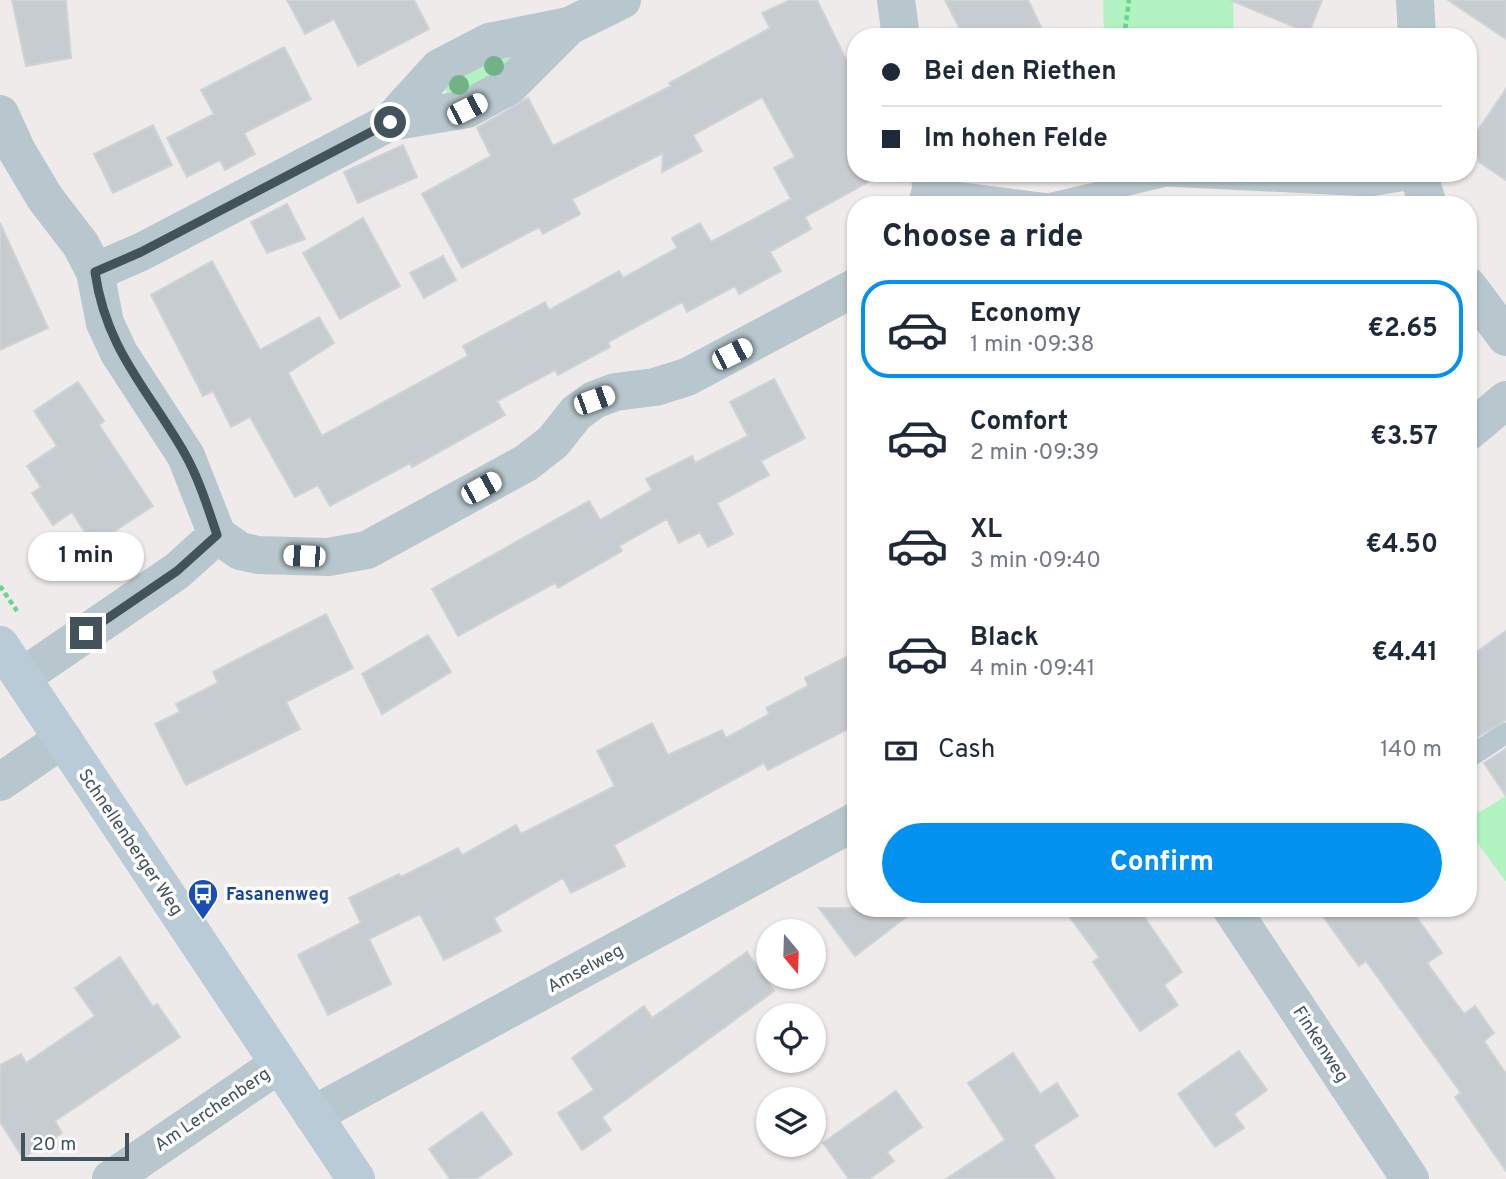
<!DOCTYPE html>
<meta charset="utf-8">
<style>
:root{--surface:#fff;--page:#f2f2f3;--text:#1f2937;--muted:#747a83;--line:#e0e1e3;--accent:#0391f0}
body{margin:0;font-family:Overpass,sans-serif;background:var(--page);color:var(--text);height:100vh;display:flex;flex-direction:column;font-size:26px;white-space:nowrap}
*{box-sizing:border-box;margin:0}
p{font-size:23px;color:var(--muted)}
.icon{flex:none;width:38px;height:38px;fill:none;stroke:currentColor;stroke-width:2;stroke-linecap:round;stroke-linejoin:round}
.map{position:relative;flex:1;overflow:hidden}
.side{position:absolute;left:847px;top:196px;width:630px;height:721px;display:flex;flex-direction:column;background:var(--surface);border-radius:28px;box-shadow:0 2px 5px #0004}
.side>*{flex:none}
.hud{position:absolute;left:847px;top:28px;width:630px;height:154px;border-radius:28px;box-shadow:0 2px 5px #0004;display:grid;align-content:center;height:154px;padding:0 35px;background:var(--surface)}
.needle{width:46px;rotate:161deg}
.fabs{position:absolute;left:756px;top:919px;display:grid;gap:14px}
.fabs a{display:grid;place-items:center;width:70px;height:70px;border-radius:50%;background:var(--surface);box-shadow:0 2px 5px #0004;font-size:35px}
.scale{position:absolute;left:21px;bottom:18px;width:108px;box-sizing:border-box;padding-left:7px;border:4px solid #42535b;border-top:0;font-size:19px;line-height:24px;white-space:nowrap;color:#42535b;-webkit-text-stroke:5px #fff;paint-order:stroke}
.end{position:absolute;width:32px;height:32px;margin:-16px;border:9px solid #42535b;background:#fff;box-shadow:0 0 0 4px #fff}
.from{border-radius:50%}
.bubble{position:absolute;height:49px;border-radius:24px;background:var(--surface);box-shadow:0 2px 5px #0004;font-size:23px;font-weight:700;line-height:49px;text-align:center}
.car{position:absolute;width:21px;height:42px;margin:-21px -10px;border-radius:9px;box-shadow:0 0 5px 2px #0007;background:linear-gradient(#fff 24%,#345 0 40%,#fff 0 76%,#345 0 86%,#fff 0)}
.hud b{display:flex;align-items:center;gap:24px;height:66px;font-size:26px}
.hud b+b{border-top:2px solid var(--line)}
.hud i{width:18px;height:18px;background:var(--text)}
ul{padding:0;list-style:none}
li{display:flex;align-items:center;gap:21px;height:98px;margin:0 14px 10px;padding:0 21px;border:4px solid transparent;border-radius:28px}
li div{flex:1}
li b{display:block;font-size:26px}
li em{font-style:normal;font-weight:700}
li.active{border-color:var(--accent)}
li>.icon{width:63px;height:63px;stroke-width:1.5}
h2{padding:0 35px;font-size:32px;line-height:84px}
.pay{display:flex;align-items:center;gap:18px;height:77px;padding:0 35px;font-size:26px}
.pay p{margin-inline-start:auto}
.cta{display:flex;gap:14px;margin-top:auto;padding:14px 35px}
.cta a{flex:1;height:80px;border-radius:42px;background:var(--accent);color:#fff;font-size:28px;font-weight:700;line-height:80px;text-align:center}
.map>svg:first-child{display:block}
.green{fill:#b2f4c1}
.building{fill:#c7ccd1;stroke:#ced3d8;stroke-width:2}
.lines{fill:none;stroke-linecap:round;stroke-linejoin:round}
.path{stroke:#66d58d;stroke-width:4.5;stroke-dasharray:5 3.5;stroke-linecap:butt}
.lane{stroke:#b7c7cd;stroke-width:21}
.street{stroke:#b7c7cd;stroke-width:38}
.secondary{stroke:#b9cbd6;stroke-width:38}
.tree{fill:#72b286}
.route{stroke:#42535b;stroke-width:9}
.labels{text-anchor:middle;stroke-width:7;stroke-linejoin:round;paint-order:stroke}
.street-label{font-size:18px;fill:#42535b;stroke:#fff}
.transit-label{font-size:18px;font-weight:bold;fill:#164399;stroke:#fff;text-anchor:start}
</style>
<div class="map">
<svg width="1506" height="1179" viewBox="0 0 1506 1179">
<rect width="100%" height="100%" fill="#efebeb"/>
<path class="green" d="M1103 0H1233L1234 37H1104Z
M493 52 511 57 513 68 451 98 446 92 445 83Z
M1506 796V882L1468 830V819Z"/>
<path class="building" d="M12 0H66L71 58 26 66Z
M287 0H414L429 29 358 66 334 19 305 34Z
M790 0H817L856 80V173H863L868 182 805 217 811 229 770 252 781 271 739 294 735 286 687 312 682 302 608 342 610 347 558 375 555 370 497 401 505 415 412 467 410 463 330 506 318 485 295 497 250 417 231 427 213 391 203 396 151 295 212 261 260 350 319 317 334 343 288 373 322 436 468 356 463 346 545 302 549 310 619 271 623 278 677 248 672 238 700 223 711 242 791 199 774 168 795 157 762 97 693 135 702 151 662 172 663 153 572 199 580 214 543 234 539 227 462 268 422 194 491 156 477 128 528 98 553 146 671 86 669 83 770 28 762 13Z
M945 0H1028L1046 37H964Z
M1230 0H1322L1309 33Z
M1448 0H1506V39Z
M284 47 311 99 244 133 255 154 225 170 220 160 187 177 167 138 214 114 201 90Z
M1506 89V180L1479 162 1474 136Z
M153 125 172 165 113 193 94 154Z
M403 145 417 177 358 203 344 172Z
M287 204 305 239 267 253 251 222Z
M363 218 400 286 340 319 303 253Z
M0 223 48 328 0 350Z
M443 256 456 280 424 298 410 273Z
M774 379 805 438 761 461 769 475 717 503 733 534 708 547 700 532 679 543 667 519 619 546 622 551 558 588 555 583 458 636 432 589 589 501 600 520 652 490 646 479 692 456 695 463 748 436 730 402Z
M78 382 104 421 99 425 153 506 93 545 72 512 53 525 32 493 41 487 27 466 57 446 34 411Z
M326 614 353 668 286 702 300 729 186 785 155 724 180 712 176 704 218 683 213 672Z
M1506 631V720L1469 742 1468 658Z
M428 635 451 672 382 714 362 674Z
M856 652V725L768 770 764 763 614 845 625 866 571 893 563 878 494 918 501 931 444 960 420 914 369 939 391 984 328 1015 298 955 361 923 349 898 399 874 401 877 458 848 462 855 516 825 521 834 615 786 597 751 652 723 668 755 722 730 726 738 769 714 766 708 808 686 805 678Z
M1506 749V796L1484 763Z
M819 908H918L855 956Z
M1063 908H1138L1182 972 1164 985 1178 1005 1140 1031 1093 962 1099 957Z
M1317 908H1410L1442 953 1427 963 1464 1014 1475 1006 1494 1033 1484 1041 1506 1074V1171L1455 1097 1461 1093 1366 961 1359 966Z
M747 952 774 991 602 1117 611 1130 582 1150 558 1113 594 1090 572 1058 644 1006 652 1018Z
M120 957 153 1007 157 1004 180 1037 55 1121 62 1133 23 1158 0 1122V1065L21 1054 26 1063 95 1016 75 988Z
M1239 1051 1267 1090 1234 1114 1244 1128 1215 1147 1178 1094Z
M1013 1053 1040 1094 1057 1083 1078 1116 1033 1145 1055 1179H946L1005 1140 968 1083Z
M896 1091 922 1127 887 1152 894 1161 869 1179H849L823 1143Z
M482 1112 512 1154 476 1179H450L429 1149Z"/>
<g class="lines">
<path class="path" d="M1124 37 1129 0
M0 586 17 611"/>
<path class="lane" d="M931 189 1048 204 1166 176 1371 186 1418 178
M1468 758 1506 733"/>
<path class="street" d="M896 0 901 37
M1415 0 1417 37
M0 114 17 151 45 198 81 245 95 272 105 323 119 353 186 456 217 535
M390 122 467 109 509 86 569 26
M1418 173 1428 205
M927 205 931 189 930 173
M95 272 141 252 390 122 439 68 489 42 569 26 622 0
M1468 286 1506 337
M1468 432 1506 400
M22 677 177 571 217 535 240 551 258 555 328 557 367 550 526 463 553 442 576 413 594 400 615 392 655 387 687 377 856 287
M0 782 63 739
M1231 908 1410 1179
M313 1115 856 821
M111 1179 279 1064"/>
<path class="secondary" d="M0 645 356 1179"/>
</g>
<g class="tree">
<circle cx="494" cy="66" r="10"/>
<circle cx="459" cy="85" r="10"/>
</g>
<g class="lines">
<path class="route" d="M86 633 177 571 217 535C208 508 199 479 185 454 148 389 106 350 95 272L141 252 390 122"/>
</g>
<defs>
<g id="bus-pin" transform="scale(1.575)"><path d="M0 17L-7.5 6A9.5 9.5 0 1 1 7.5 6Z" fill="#1a4fb4" stroke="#fff"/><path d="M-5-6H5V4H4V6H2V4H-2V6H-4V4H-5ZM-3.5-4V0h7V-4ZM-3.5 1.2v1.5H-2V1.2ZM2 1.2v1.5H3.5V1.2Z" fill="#fff"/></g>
</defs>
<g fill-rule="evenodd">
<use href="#bus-pin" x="203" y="894"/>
</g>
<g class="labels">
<g class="street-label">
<text transform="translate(131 842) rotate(56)" y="6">Schnellenberger Weg</text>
<text transform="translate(585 968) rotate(-28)" y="6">Amselweg</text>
<text transform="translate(1321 1044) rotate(57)" y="6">Finkenweg</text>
<text transform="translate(212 1109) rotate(-34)" y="6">Am Lerchenberg</text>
</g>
<g class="transit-label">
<text x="226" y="900">Fasanenweg</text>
</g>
</g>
</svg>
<div class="fabs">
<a><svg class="needle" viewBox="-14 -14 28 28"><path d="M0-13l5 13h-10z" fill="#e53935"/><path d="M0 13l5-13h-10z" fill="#747a83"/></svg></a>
<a><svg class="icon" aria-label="locate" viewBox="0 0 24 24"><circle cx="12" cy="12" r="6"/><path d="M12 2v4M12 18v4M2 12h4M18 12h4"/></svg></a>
<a><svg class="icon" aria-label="layers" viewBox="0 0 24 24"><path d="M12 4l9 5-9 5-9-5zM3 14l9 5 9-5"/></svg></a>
</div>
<div class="scale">20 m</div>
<i class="end from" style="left:390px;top:122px"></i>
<i class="end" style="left:86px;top:633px"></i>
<div class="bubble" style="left:28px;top:532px;width:116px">1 min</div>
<i class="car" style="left:467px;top:109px;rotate:63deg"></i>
<i class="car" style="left:732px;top:354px;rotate:63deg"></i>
<i class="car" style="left:594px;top:400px;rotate:70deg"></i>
<i class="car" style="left:481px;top:488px;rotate:61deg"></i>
<i class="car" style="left:304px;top:556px;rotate:272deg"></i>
<div class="hud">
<b><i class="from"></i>Bei den Riethen</b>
<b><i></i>Im hohen Felde</b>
</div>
<section class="side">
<h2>Choose a ride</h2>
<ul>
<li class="active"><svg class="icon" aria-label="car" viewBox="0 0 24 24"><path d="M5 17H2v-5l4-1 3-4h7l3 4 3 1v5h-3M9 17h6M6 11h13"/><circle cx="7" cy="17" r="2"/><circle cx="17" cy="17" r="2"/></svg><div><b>Economy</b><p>1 min · 09:38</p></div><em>€2.65</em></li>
<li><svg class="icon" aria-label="car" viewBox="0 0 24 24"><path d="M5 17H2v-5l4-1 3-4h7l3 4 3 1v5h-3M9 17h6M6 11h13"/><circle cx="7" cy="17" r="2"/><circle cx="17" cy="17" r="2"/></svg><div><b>Comfort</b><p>2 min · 09:39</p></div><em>€3.57</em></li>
<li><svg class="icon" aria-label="car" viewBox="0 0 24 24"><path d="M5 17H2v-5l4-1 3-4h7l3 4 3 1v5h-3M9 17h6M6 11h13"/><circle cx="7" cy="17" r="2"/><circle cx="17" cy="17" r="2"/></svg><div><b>XL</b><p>3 min · 09:40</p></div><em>€4.50</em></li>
<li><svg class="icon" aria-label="car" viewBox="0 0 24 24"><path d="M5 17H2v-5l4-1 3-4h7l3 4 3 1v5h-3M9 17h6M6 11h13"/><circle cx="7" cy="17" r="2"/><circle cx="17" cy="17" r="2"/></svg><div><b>Black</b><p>4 min · 09:41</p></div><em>€4.41</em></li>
</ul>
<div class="pay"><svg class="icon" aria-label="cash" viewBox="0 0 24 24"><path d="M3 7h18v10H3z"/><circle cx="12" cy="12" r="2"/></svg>Cash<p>140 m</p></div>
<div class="cta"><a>Confirm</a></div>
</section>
</div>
